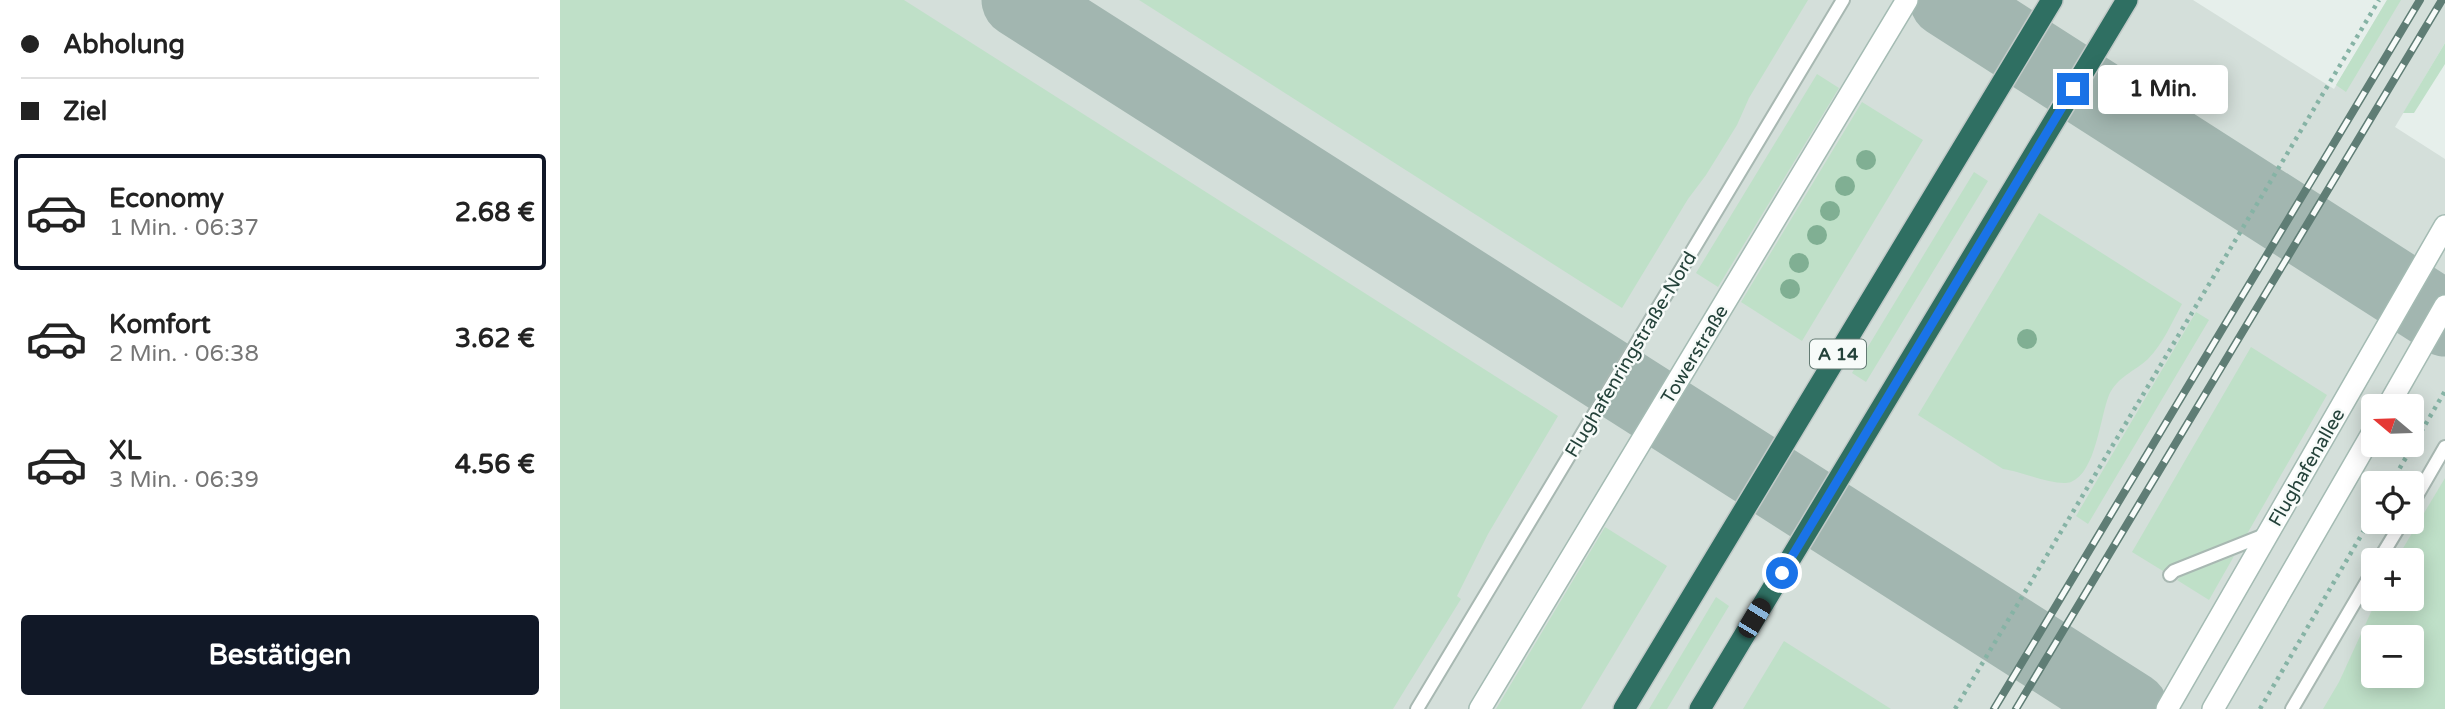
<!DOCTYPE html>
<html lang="de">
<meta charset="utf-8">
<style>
:root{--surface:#fff;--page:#f6f6f6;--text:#222;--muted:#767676;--line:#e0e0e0;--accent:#111827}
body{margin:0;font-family:"Varela Round",sans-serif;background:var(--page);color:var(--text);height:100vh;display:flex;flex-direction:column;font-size:26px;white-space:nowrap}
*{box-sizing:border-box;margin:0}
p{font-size:23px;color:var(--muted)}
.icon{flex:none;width:38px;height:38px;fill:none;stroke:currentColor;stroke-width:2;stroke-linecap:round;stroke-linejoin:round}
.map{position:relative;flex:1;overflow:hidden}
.side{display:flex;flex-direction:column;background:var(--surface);width:560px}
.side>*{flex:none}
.banner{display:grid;align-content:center;height:154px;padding:0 21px;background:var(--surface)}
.needle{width:46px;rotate:289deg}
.buttons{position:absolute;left:1801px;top:394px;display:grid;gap:14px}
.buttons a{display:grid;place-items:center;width:63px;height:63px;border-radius:7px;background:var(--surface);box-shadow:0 4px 18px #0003;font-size:35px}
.end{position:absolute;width:32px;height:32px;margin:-16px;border:9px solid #1a73e8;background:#fff;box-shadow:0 0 0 4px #fff}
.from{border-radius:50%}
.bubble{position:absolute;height:49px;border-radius:7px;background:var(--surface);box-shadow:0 4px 18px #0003;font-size:23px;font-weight:700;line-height:49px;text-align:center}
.car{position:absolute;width:21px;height:42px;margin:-21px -10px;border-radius:9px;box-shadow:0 0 5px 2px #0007;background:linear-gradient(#222 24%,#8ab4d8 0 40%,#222 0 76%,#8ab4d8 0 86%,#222 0)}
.banner b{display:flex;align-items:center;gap:24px;height:66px;font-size:26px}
.banner b+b{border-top:2px solid var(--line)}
.banner i{width:18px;height:18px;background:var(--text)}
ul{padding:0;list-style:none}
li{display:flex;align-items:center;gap:21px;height:116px;margin:0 14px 10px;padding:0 7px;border:4px solid transparent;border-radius:7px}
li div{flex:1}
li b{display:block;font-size:26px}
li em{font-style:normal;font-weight:700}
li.selected{border-color:var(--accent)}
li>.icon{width:63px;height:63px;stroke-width:1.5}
.cta{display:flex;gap:14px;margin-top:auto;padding:14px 21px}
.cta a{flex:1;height:80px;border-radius:7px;background:var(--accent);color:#fff;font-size:28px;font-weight:700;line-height:80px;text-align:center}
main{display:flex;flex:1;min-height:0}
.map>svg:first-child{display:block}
.built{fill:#d4dfda;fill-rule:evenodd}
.green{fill:#bfe0c8;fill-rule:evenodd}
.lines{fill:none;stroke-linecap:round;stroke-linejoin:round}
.taxiway{stroke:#a2b6b0;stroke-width:75}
.lane-casing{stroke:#a8b8b2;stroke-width:16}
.secondary-casing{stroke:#a4bbb3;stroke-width:24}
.highway-casing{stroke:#c2cac8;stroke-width:24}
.path{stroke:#86b3a5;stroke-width:4.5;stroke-dasharray:3.5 5;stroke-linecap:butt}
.lane{stroke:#fff;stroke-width:12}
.secondary{stroke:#fff;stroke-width:21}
.highway{stroke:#2f6f62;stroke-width:21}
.rail-casing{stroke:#5f7d75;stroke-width:8}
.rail{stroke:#f7fbf9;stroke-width:5;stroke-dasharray:16;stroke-linecap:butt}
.tree{fill:#80af93}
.route{stroke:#1a73e8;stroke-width:9}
.labels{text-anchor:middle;stroke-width:5;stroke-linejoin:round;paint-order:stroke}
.shield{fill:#f7fbf9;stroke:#637a73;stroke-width:2}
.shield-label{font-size:18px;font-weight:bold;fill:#24423a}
.street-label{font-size:19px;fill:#24423a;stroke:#f7fbf9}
</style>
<main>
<section class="side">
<div class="banner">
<b><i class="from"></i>Abholung</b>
<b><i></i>Ziel</b>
</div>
<ul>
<li class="selected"><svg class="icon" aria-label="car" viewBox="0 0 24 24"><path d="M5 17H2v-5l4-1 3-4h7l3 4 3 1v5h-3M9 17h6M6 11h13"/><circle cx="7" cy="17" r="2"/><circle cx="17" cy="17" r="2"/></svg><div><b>Economy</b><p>1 Min. · 06:37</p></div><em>2.68 €</em></li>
<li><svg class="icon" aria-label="car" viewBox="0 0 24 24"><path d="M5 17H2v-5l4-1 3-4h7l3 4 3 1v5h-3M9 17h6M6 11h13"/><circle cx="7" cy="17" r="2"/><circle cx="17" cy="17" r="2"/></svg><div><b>Komfort</b><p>2 Min. · 06:38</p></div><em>3.62 €</em></li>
<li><svg class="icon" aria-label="car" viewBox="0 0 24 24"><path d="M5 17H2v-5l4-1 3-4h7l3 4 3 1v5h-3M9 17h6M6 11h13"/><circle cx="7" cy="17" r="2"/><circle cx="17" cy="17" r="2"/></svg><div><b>XL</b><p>3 Min. · 06:39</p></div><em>4.56 €</em></li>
</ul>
<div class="cta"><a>Bestätigen</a></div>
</section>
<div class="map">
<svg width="1885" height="709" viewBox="0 0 1885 709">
<rect width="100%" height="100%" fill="#e6efeb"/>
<path class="built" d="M0 0H1633L1774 89 1827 0H1885V43L1835 127 1885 159V709H0ZM1813 406H1852V444H1813ZM1813 483H1852V522H1813ZM1813 560H1852V598H1813ZM1813 637H1852V676H1813Z"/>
<path class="green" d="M0 0H344L998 416 928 534 897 596 901 599 833 709H0Z
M579 0H1248L1189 98 1177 125 1146 175 1128 199 1062 308Z
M1827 0H1841L1786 92 1776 85Z
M1885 43V64L1854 113H1843Z
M1257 74 1279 88 1158 287 1136 273Z
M1302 102 1363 140 1242 341 1181 302Z
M1414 172 1428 181 1306 382 1292 373Z
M1479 213 1622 304C1612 322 1603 344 1588 359 1574 372 1558 376 1549 395 1540 417 1536 472 1511 482 1496 487 1460 471 1443 469L1358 415Z
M1636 312 1649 320 1528 524 1516 516Z
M1691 347 1767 395 1687 534 1609 566 1603 571 1572 552Z
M1885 478V709H1763L1779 682 1817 599 1852 598V560H1836ZM1813 637H1852V676H1813Z
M1045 527 1107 566 1021 709H936Z
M1674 556 1649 600 1617 580 1622 575Z
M1156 597 1169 606 1107 709H1089Z
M1224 641 1331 709H1183Z"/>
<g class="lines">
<path class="taxiway" d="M459 0 1571 709
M1387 0 1885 319"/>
<g class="lane-casing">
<path id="lane" d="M1852 504 1885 447
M1819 560 1842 522
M1610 575 1614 571 1707 534
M857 709 1283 0
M1732 709 1813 571"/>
</g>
<g class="secondary-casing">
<path id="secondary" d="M1828 406 1885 306
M920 709 1347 0
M1607 709 1885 226
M1653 709 1813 432"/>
</g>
<g class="highway-casing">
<path id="highway" d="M1064 709 1492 0
M1140 709 1567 0"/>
</g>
<path class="path" d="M1831 483 1885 391
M1395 709 1819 0
M1700 709 1813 515"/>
<use href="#lane" class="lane"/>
<use href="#secondary" class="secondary"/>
<use href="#highway" class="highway"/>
<g class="rail-casing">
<path id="rail" d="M1434 709 1860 0
M1456 709 1882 0"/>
</g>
<use href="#rail" class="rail"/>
</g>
<g class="tree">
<circle cx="1306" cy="160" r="10"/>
<circle cx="1285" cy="186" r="10"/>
<circle cx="1270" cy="211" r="10"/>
<circle cx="1257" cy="235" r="10"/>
<circle cx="1239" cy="263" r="10"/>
<circle cx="1230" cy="289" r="10"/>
<circle cx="1467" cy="339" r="10"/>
</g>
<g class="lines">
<path class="route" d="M1222 573 1513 89"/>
</g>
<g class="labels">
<rect class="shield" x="1250" y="339.5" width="56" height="29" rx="5"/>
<g class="shield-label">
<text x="1278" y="360">A 14</text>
</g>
<g class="street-label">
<text transform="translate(1070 354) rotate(-59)" y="7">Flughafenringstraße-Nord</text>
<text transform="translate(1134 354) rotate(-59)" y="7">Towerstraße</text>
<text transform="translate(1746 467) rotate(-60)" y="7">Flughafenallee</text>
</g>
</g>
</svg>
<div class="buttons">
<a><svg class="needle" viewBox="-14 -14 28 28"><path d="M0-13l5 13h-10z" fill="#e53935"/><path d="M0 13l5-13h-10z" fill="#767676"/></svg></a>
<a><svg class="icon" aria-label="locate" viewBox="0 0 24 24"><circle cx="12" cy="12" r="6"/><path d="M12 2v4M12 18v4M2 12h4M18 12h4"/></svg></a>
<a>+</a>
<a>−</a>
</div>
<i class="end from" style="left:1222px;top:573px"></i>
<i class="end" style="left:1513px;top:89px"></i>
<div class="bubble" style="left:1538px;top:65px;width:130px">1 Min.</div>
<i class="car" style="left:1194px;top:618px;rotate:31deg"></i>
</div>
</main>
